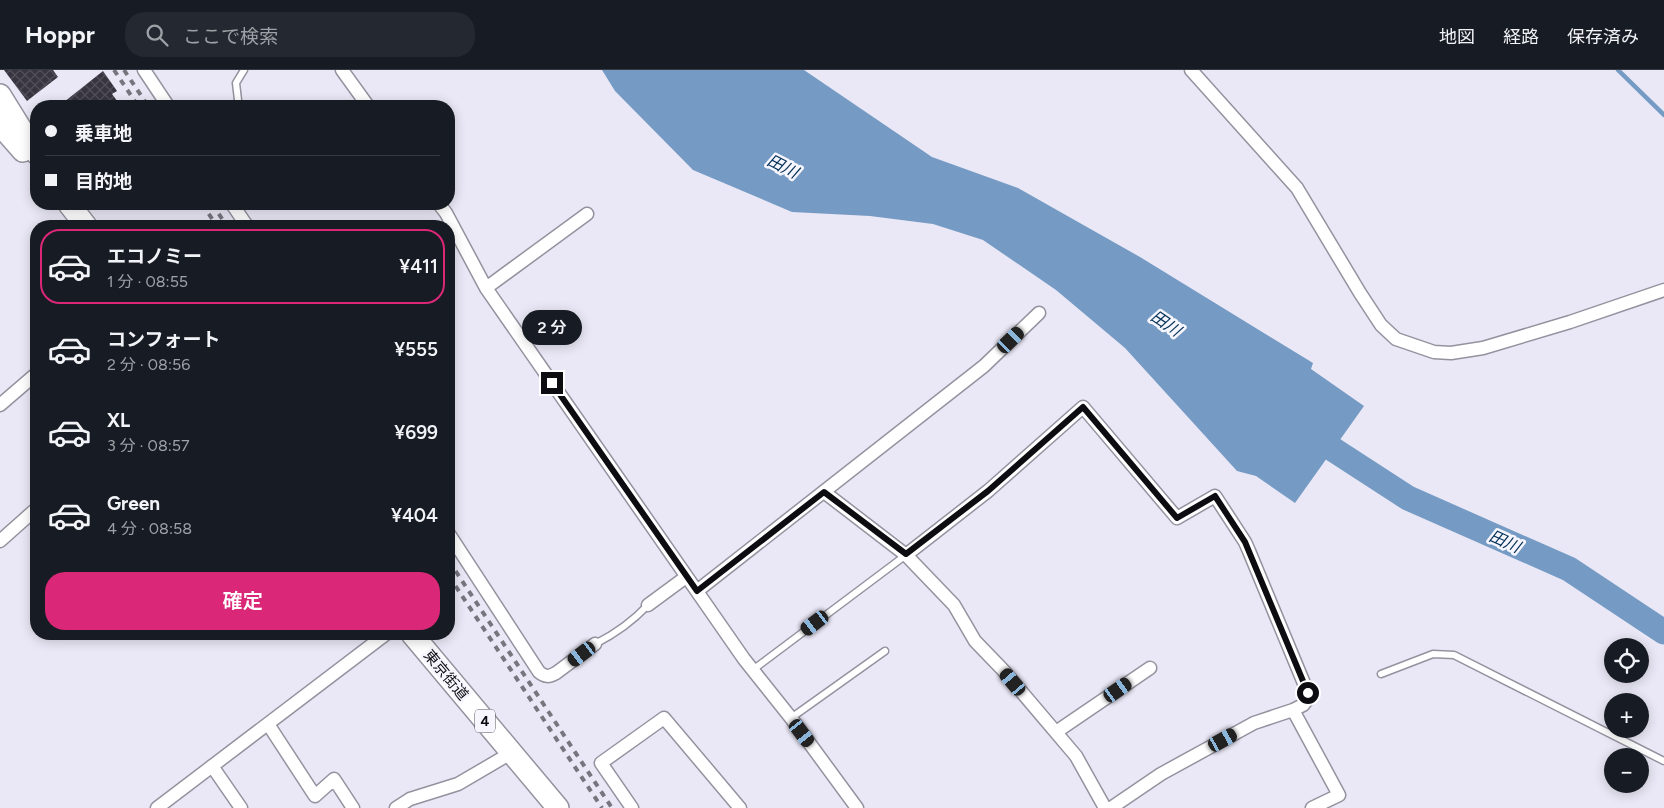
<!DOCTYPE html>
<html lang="ja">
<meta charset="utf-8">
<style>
:root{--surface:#171b24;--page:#242831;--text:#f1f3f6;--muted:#9ea1a6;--line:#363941;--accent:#db2777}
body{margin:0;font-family:Figtree,"Noto Sans JP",sans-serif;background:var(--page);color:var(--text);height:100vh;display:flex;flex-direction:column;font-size:19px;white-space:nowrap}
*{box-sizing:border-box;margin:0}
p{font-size:16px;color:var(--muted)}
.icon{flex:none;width:28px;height:28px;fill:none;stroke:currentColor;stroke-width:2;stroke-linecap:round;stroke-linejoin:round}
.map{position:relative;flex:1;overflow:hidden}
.details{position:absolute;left:30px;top:150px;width:425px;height:420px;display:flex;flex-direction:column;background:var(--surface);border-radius:20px;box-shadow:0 2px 12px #0003}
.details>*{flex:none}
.hud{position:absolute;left:30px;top:30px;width:425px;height:110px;border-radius:20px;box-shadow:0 2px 12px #0003;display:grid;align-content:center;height:110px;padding:0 15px;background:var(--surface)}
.controls{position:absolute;left:1604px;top:568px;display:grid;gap:10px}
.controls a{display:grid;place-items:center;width:45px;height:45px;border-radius:50%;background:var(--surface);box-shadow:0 2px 12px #0003;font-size:25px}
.end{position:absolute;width:22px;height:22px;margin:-11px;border:6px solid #0d0c11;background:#fff;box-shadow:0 0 0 2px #fff}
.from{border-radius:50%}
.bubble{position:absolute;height:35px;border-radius:18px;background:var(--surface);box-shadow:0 2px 12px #0003;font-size:16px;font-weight:600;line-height:35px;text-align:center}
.car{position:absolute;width:15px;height:30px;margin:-15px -8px;border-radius:6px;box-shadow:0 0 4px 1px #0007;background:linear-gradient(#222 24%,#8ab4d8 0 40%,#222 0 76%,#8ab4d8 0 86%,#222 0)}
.hud b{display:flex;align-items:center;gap:18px;height:48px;font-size:19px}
.hud b+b{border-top:1px solid var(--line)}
.hud i{width:12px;height:12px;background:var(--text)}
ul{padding:9px 0 0;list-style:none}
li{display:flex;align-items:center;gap:15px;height:75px;margin:0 10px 8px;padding:0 5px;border:2px solid transparent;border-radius:20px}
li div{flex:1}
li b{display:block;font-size:19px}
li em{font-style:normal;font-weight:600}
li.on{border-color:var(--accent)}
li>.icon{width:45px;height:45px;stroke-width:1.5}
.action{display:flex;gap:10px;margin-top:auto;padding:10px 15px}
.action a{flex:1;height:58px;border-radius:20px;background:var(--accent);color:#fff;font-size:20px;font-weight:600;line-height:58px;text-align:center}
header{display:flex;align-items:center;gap:30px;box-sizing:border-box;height:70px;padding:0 25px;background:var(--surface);border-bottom:1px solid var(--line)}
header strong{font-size:24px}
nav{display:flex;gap:28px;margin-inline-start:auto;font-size:18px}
.search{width:350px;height:45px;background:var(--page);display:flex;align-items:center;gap:12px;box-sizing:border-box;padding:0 18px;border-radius:20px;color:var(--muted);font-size:19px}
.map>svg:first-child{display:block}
.water{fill:#759bc4}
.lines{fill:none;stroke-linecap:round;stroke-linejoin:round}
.stream{stroke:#759bc4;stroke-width:4.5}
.river{stroke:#759bc4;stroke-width:25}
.building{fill:url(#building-cross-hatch)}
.service-casing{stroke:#95929f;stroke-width:9}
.minor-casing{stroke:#95929f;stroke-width:15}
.trunk-casing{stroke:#95929f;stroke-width:24}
.service{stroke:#fff;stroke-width:6}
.minor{stroke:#fff;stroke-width:12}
.trunk{stroke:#fff;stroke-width:21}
.rail{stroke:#77757e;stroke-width:4;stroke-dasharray:6 6;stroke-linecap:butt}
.route{stroke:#0d0c11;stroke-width:6}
.labels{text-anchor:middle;stroke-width:5;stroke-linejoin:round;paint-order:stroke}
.shield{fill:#f7f6fe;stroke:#535258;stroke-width:1}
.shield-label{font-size:14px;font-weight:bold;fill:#0d0c11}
.street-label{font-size:15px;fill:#0d0c11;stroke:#f7f6fe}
.water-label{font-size:16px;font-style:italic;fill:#012f55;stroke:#f7f6fe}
</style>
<header>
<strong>Hoppr</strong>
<div class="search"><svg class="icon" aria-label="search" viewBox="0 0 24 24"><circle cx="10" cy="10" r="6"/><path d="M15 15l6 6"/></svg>ここで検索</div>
<nav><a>地図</a><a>経路</a><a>保存済み</a></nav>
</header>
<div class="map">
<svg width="1664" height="738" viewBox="0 0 1664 738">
<defs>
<pattern id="building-cross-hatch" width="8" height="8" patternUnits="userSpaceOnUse" patternTransform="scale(1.25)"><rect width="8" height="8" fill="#383540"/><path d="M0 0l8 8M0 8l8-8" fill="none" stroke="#514f58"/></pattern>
</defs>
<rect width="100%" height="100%" fill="#eae8f6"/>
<path class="water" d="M602 0H804L932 87 1018 118 1140 187 1313 293 1311 299 1364 336 1295 433 1256 406 1237 401 1125 278 1056 220 983 170 933 154 870 146 792 142 693 100 615 21Z"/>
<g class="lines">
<path class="stream" d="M1618 0 1664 45"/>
<path class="river" d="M1308 359 1334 380 1408 428 1569 499 1664 562"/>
</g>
<path class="building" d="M4 0H53L58 7 27 31Z
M103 1 117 21 112 24 121 36H59Z"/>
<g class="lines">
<g class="service-casing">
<path id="service" d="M237 36 238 30 236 13 244 0
M595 574C615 564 632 552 648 535
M754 599 906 485
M1381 604 1433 584 1454 585 1664 691
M791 648 885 581"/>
</g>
<g class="minor-casing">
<path id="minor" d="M144 0 168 36
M342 0 368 36
M1191 0 1297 118 1360 223 1381 255 1396 269 1434 282 1451 283 1483 278 1570 252 1664 220
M232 134 247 156
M439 134 446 143 486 218 744 589 791 648 857 738
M486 218 587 144
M0 335 36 304
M824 422 906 485 988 421 1083 337 1177 448 1215 426 1245 472 1249 481 1308 623 1307 630 1303 635 1293 640 1254 653 1161 704 1111 738
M449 464 539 602C545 607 549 607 556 603L595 574
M0 471 36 439
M906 485 954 535 975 571 1003 600 1076 686 1105 738
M697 521 984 296 1039 243
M648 535 686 507
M1293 640 1339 725 1312 738
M268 654 315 726 334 709 353 738
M1056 662 1150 598
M212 696 241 738
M157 738 386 564
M396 738 410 729 458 714 511 683
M632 738 601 693 664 648 740 738"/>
</g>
<g class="trunk-casing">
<path id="trunk" d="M0 25 36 83
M0 55 23 81
M69 134 86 156
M412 564 558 738"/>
</g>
<use href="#service" class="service"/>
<use href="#minor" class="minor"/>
<use href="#trunk" class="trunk"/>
<path class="rail" d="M114 0 138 36
M124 0 148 36
M202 134 217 156
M212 134 227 156
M449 491 612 738
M449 506 602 738"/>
</g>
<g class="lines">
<path class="route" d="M552 313 697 521 824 422 906 484 988 421 1083 337 1177 448 1215 426 1245 472 1308 623"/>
</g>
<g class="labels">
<rect class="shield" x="475" y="639.5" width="20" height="23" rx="4"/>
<g class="shield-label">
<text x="485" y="656">4</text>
</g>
<g class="street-label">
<text transform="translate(446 605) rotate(50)" y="5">東京街道</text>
</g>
<g class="water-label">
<text transform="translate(783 96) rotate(27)" y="6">田川</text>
<text transform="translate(1166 253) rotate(34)" y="6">田川</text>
<text transform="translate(1505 471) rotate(24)" y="6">田川</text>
</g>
</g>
</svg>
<div class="controls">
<a><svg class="icon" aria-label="locate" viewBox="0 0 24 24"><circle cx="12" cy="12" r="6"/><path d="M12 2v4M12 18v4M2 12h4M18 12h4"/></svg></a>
<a>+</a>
<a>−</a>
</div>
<i class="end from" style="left:1308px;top:623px"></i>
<i class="end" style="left:552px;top:313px"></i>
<div class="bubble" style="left:522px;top:240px;width:60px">2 分</div>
<i class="car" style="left:1011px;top:270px;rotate:46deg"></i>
<i class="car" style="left:815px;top:553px;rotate:233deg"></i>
<i class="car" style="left:582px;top:584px;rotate:233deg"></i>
<i class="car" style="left:1013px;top:612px;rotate:320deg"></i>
<i class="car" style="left:1118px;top:620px;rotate:55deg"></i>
<i class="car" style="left:802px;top:663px;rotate:143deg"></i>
<i class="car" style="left:1223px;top:670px;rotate:61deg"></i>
<div class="hud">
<b><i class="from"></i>乗車地</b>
<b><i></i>目的地</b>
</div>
<section class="details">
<ul>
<li class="on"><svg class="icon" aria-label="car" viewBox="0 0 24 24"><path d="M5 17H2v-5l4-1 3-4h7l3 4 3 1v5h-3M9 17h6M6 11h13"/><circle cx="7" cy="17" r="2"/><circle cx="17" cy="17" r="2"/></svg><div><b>エコノミー</b><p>1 分 · 08:55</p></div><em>¥411</em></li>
<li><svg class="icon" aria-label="car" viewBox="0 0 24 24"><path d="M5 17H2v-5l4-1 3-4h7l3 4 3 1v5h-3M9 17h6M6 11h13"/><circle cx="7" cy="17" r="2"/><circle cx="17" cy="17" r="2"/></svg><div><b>コンフォート</b><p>2 分 · 08:56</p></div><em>¥555</em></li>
<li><svg class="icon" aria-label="car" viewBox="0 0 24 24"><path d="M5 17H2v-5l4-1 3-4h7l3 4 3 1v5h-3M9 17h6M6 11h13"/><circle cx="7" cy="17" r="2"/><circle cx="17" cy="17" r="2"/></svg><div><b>XL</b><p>3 分 · 08:57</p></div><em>¥699</em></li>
<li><svg class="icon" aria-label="car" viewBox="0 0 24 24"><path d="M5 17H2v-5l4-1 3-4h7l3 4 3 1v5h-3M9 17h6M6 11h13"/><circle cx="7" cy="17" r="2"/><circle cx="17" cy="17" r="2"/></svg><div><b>Green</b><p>4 分 · 08:58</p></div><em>¥404</em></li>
</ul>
<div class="action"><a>確定</a></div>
</section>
</div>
